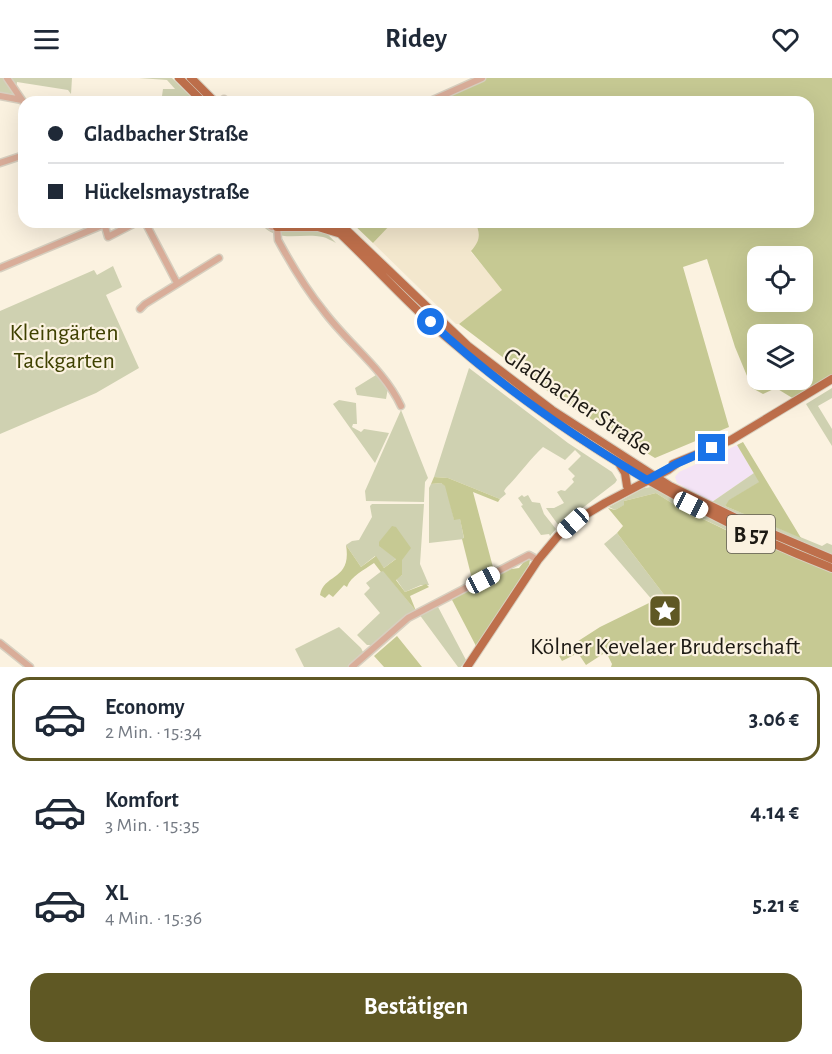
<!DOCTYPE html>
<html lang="de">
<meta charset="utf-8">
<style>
:root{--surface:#fff;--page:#f2f2f3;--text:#1f2937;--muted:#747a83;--line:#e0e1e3;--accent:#5f5824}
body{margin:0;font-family:"Alegreya Sans",sans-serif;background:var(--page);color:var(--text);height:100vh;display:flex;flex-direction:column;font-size:22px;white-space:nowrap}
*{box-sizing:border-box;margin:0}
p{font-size:20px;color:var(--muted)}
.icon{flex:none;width:33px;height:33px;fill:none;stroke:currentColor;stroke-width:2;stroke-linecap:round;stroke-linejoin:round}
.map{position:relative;height:589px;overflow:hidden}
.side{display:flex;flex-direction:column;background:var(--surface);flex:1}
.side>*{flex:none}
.hud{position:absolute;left:18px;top:18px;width:796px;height:132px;border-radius:18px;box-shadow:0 6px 24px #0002;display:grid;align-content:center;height:132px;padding:0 30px;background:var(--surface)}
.fabs{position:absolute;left:747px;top:168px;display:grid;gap:12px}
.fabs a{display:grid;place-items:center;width:66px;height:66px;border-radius:12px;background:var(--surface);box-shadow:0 6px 24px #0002;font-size:30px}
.end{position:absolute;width:27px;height:27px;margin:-14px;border:8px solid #1a73e8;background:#fff;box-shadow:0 0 0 3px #fff}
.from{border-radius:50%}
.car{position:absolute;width:18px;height:36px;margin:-18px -9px;border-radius:8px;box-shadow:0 0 4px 2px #0007;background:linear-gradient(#fff 24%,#345 0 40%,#fff 0 76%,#345 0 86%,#fff 0)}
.hud b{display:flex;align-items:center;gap:21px;height:57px;font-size:22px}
.hud b+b{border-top:2px solid var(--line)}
.hud i{width:15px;height:15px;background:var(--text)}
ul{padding:10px 0 0;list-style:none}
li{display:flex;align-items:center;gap:18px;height:84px;margin:0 12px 9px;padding:0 18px;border:3px solid transparent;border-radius:18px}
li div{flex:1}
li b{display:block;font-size:22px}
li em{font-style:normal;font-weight:700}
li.current{border-color:var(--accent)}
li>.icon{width:54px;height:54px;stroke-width:1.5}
.button{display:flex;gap:12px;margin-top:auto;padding:12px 30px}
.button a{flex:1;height:69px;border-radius:18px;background:var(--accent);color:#fff;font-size:24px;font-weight:700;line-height:69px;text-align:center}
header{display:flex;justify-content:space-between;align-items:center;height:78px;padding:0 30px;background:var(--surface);font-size:27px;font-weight:700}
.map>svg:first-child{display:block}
.commercial{fill:#f3e3f5}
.built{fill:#f3e7cd}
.green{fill:#cfd1b1}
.forest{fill:#c6c993;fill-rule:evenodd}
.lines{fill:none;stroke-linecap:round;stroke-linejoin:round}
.minor-casing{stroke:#d7cfbf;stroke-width:9}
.major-casing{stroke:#d7cfbf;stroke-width:10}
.minor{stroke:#d9ad99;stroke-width:6}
.major{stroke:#be6f4b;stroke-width:8}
.route{stroke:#1a73e8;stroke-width:8}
.labels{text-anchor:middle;stroke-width:4.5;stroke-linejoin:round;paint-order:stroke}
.shield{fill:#fbf2e0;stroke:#605b51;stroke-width:1.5}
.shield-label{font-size:22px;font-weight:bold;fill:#1d1a14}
.park-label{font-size:24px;fill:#3f4100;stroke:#fbf2e0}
.street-label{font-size:24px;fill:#1d1a14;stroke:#fbf2e0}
.poi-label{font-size:24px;fill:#1d1a14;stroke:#fbf2e0}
</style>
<header><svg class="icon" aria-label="menu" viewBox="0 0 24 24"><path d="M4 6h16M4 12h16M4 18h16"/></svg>Ridey<svg class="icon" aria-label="heart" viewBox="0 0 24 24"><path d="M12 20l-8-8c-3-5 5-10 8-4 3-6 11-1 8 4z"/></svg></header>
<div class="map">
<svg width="832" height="589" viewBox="0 0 832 589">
<rect width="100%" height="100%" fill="#fbf2e0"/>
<path class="commercial" d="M737 367 754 395 712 424 677 405 675 399 679 394Z"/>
<path class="built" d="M393 144H475L480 153 479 165 471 174 503 212 459 246H456L373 165Z"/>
<path class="green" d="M0 0H72L71 16 68 12 17 4 15 21 0 19Z
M139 0H172L196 24H175V19L162 18 163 11H175L167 2Z
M259 144H316L336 165C332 163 327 160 323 159 299 154 278 167 259 144Z
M113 188 122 209 106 217 139 290 96 315 0 356V233L94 192 97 197Z
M469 290 568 365 612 394 617 402 615 405 559 448 546 430H554L564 425 557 414 561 412 565 413 574 404 572 401 575 398 568 391 581 378 575 372 565 382 543 369C529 382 520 396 506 410L504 413 506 416 500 421 448 400 434 399Z
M376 297 388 310 386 321 357 317 355 310Z
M832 310V320L818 328 832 351V368L806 326Z
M339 322 356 325 357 346H353L352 349 361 354 364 351 389 355 375 385 333 326Z
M401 332 428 400 425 404 424 424 366 423 365 413Z
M754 395 760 404 730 422 725 428 822 468 827 465 832 467V478L759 448 712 424Z
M441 405 446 408 454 441 460 440 464 461 429 465V410L431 406Z
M651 409 762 465 832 493V495L761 465 760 468 678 429 656 415 624 423 625 427 615 432 609 429 603 432 644 410Z
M522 417 524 419 528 417 532 424 540 425 544 436 556 451 550 458 549 456 541 457 521 428 523 427 518 420Z
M372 426H424L420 486 429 507H421L405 514 396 501 402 497V482L379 468 397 480 384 490 375 478 361 489 346 467 352 463 359 462 372 439 370 428Z
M617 455 665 518 654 524 604 466Z
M383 492 416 533 374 567H367L357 557 380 535 364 516 370 510 366 505Z
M437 527 466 582 461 589H458L419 536Z
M339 549 361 570 364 576 348 589H304L295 571Z"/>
<path class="forest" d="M486 0H832V297L794 321 776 310 763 316 752 310 735 269 707 181 683 189 729 349 655 380 558 321 459 246 502 212 471 173C480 163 481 156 475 144H808V24H433ZM758 178H802V224H758ZM758 256H802V302H758Z
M351 144H393L373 165Z
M743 364 801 460 725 428 729 422 759 404 737 367Z
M434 399 448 400 500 421 498 424 473 414 494 493 473 505 462 461 464 460 460 441 454 442 445 408 441 405 431 406Z
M656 415 678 429 759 468 761 465 832 495V589H611L612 586 606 574 586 587 578 575 562 583 558 576 600 549 651 524 656 529 658 528 654 524 665 518 617 455 623 448 608 430 615 432 624 427V423Z
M392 448 396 449 411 470 402 482V497L396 502 405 514 426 506 429 509 410 518 416 533 383 493 381 494 374 485C364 492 351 498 347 509L344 507 333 519 329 516 325 520 320 517C324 495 352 503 346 467L361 489 376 478 384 490 396 481 379 468V464Z
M526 481 530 482 529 487 476 568 451 520 505 492 519 490Z
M397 558 422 589H384L374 578Z"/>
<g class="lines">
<g class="minor-casing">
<path id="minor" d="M7 0 24 25
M0 18 22 22
M224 21 227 24
M428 24 482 0
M0 85 24 77
M145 144 177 205
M265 144 272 149H277L278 162C291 186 306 211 323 232 347 265 384 291 401 328
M104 145 108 159 137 144
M0 190 105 146
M140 231 145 226 219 180
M0 565 30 589
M352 589 408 540 529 477 538 482"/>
</g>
<g class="major-casing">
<path id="major" d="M179 0 203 24
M191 0 215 24
M328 144C368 181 404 222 445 258 560 357 690 435 832 490
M338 144 468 268 552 332 670 408 742 443 832 481
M277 149H318L338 155
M673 386 731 362 832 301
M620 387 625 395 627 408
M467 589 538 482 558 458 580 440 605 425 668 392 676 386"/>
</g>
<use href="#minor" class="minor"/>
<use href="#major" class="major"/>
</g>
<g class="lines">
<path class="route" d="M431 244C496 306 571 357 647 402L676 386 712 370"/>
</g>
<defs>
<g id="sight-square" transform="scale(1.725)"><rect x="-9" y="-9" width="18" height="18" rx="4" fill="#5f5824" stroke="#fbf2e0"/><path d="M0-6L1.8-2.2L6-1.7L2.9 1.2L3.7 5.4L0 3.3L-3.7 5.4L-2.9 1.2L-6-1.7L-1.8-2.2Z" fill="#fff"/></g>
</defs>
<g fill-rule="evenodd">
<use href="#sight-square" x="665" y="533"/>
</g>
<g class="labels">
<rect class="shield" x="727" y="437" width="48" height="38" rx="4.5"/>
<g class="shield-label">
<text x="751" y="464">B 57</text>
</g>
<g class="park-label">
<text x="64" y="262">Kleingärten<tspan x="64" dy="28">Tackgarten</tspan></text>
</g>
<g class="street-label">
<text transform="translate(578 323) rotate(34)" y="8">Gladbacher Straße</text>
</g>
<g class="poi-label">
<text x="665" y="576">Kölner Kevelaer Bruderschaft</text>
</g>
</g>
</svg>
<div class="fabs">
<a><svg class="icon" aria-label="locate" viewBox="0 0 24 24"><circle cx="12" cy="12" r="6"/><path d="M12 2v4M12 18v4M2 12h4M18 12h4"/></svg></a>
<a><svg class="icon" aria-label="layers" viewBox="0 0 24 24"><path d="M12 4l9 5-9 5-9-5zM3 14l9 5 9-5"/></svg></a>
</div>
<i class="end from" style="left:431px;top:244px"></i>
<i class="end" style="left:712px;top:370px"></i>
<i class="car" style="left:691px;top:427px;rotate:117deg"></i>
<i class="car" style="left:573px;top:445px;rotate:228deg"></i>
<i class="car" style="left:483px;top:502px;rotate:62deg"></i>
<div class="hud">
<b><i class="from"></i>Gladbacher Straße</b>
<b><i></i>Hückelsmaystraße</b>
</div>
</div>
<section class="side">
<ul>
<li class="current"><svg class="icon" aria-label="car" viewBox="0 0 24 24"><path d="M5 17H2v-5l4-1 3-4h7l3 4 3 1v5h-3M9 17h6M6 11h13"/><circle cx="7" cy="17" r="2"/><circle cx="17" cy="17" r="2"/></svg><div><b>Economy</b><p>2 Min. · 15:34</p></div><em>3.06 €</em></li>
<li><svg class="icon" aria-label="car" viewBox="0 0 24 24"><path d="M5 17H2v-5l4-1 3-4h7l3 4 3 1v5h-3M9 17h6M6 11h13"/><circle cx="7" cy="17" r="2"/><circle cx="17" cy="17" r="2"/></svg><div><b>Komfort</b><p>3 Min. · 15:35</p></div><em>4.14 €</em></li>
<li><svg class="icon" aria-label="car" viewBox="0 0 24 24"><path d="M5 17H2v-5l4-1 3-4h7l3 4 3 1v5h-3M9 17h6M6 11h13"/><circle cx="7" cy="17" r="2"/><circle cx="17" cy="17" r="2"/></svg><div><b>XL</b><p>4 Min. · 15:36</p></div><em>5.21 €</em></li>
</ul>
<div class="button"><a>Bestätigen</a></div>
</section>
